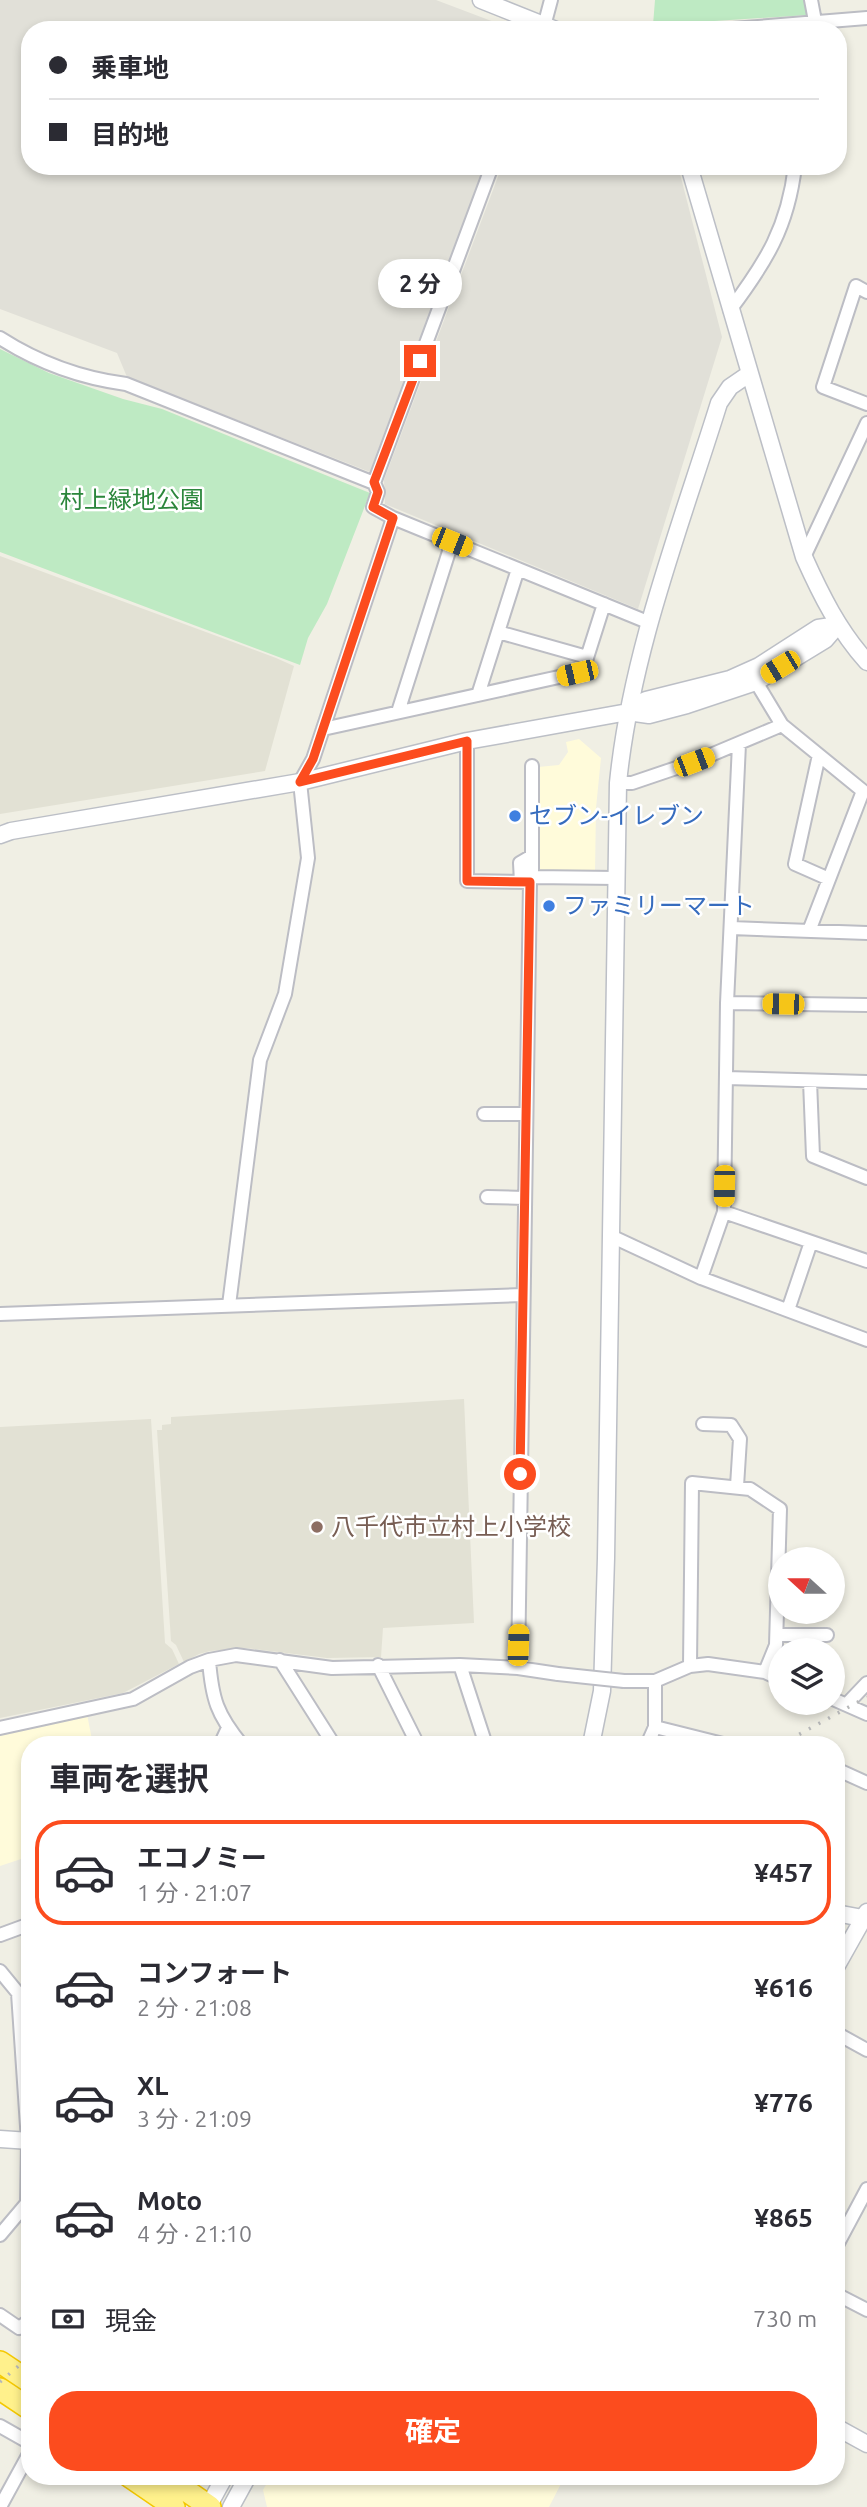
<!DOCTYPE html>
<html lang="ja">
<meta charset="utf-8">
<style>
:root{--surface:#fff;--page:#f2f2f3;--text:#2b2b33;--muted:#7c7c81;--line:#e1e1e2;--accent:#fc4c1e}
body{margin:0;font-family:Ubuntu,"Noto Sans JP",sans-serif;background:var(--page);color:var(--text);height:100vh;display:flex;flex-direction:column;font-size:26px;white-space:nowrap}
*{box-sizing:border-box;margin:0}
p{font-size:23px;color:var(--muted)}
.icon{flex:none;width:38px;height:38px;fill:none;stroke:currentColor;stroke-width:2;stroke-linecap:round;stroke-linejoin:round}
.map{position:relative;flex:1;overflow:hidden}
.drawer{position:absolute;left:21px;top:1736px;width:824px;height:749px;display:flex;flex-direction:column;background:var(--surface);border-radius:28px;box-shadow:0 4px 10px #0003}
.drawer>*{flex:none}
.guide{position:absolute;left:21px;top:21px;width:826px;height:154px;border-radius:28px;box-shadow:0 4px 10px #0003;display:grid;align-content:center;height:154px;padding:0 28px;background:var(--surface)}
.needle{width:46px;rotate:291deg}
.fabs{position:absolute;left:768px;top:1547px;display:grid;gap:14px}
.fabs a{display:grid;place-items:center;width:77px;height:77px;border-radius:50%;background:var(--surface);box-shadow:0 4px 10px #0003;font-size:35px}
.end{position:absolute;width:32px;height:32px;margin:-16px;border:9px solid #fc4c1e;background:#fff;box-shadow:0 0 0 4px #fff}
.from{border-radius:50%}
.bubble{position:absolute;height:49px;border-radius:24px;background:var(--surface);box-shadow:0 4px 10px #0003;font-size:23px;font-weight:700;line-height:49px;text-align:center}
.car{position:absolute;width:21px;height:42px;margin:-21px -10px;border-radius:9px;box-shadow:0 0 5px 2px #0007;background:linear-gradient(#f5c518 24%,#345 0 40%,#f5c518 0 76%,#345 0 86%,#f5c518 0)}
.guide b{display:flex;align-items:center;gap:24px;height:66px;font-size:26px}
.guide b+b{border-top:2px solid var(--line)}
.guide i{width:18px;height:18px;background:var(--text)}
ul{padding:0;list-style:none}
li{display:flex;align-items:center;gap:21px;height:105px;margin:0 14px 10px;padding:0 14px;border:4px solid transparent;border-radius:28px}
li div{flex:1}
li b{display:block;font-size:26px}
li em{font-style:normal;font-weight:700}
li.on{border-color:var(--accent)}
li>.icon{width:63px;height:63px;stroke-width:1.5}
h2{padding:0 28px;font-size:32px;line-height:84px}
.pay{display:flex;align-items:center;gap:18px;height:77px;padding:0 28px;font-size:26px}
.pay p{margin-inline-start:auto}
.primary-button{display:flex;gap:14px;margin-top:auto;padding:14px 28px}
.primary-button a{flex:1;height:80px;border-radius:28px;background:var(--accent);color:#fff;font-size:28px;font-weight:700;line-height:80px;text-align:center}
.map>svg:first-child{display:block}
.commercial{fill:#fffbda}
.industrial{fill:#e1e0d8}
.education{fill:#e2e1d4}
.green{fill:#beeac3}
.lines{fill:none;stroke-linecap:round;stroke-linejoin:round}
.street-casing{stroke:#bcbdc4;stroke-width:16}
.secondary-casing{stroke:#bcbfc6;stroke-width:19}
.highway-casing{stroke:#f4c800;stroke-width:24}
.street{stroke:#fff;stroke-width:12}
.secondary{stroke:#fff;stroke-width:16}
.highway{stroke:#fff18c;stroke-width:21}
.rail{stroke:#b7b8b9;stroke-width:3.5;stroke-dasharray:2 9;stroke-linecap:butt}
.street-bridge-casing{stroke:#bcbdc4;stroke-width:16;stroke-linecap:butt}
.street-bridge{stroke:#fff;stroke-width:12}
.route{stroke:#fc4c1e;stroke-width:9}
.shop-dot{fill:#3f7fe0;stroke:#fff;stroke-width:2.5}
.education-dot{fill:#8d6e63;stroke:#fff;stroke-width:2.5}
.labels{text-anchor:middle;stroke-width:5;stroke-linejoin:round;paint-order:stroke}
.park-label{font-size:24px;fill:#2b863b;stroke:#fff}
.shop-label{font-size:24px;fill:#366cbe;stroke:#fff;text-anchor:start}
.education-label{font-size:24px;fill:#785e54;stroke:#fff;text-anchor:start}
</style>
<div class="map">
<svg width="867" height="2507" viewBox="0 0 867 2507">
<rect width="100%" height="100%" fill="#f0efe4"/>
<path class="commercial" d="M579 739 601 758 596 808 595 873 536 872 538 767 559 765 568 752 566 742Z
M87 1714 93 1745H30V1856L0 1866V1732Z
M271 2476H565L549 2507H267L263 2490Z"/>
<path class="industrial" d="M0 0H436L515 30H30V166H484L370 472 127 377 117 353 0 309Z
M502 166H678L722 337 638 609 385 504 384 480Z"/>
<path class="education" d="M0 556 276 658 294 666 265 771 0 814Z
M464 1399 474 1623 383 1628 381 1657 327 1658 246 1648 210 1651 199 1654 184 1662 176 1645 171 1641 157 1430H162V1425L171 1424V1417Z
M151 1419 165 1643 172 1649 179 1664 123 1693 0 1718V1427Z"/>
<path class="green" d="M655 0H807L808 15 653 25Z
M0 349 49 373 123 399 162 409 370 493 327 604 308 638 300 665 0 552Z"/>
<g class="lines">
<g class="street-casing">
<path id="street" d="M811 0 815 21 813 30
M543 30 551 0
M720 30 867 18
M492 166 374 483 378 492 373 507 393 518 650 623
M867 292 856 286 823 387 867 404
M730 310C766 262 788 227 795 166
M0 338C39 363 80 378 126 384L374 483
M804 557 867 423
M498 632 587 657
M756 682 782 725 863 791 809 931
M478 695 518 569
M398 712 452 542
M323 729 577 673 585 664 604 604
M467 741V881L530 882 518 1668
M819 755 795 864 829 879
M532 766V877L617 878
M618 783H632L694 762 782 725
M521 882 520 863 532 856
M731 928 867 933
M727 1003 867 1005
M726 1078 867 1082
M810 1081 813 1156 867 1178
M484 1114H526
M487 1197 524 1198
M724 1212 867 1261
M613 1237 701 1278 867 1340
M701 1278 724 1212 727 1003 739 744
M229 1305 260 1060 285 994 308 858 300 782 313 759 393 518
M788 1310 811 1242
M0 1314 522 1295
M703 1424 731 1425 740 1439 737 1486
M777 1635H827
M209 1660C212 1699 217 1715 242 1745
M280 1660 334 1745
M378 1665 418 1745
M460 1665 486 1745
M690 1666 692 1483 750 1489 780 1509 776 1645 765 1672
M624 1681H655L690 1666 708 1664 765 1672 780 1679
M833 1699 867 1714
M847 1704 867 1683
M655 1727 727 1745
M0 1728 133 1699 190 1667 209 1660 236 1655 332 1668 460 1665 518 1668 558 1674
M220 1745 228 1728
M647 1745 655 1727V1681
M836 1769 867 1783
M0 1935 30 1924
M0 1971 18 1993 28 2141 27 2203 0 2235
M836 2033 867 2050
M836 2247 867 2189
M836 2294 867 2310
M0 2315 19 2328 30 2320
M0 2426 30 2443
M0 2507 30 2452"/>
</g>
<g class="secondary-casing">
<path id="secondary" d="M481 0 556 30
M689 166 804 557C821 595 839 631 867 662
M628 712 646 700 730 679 759 666 818 628 838 625
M0 835 11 831 300 782 467 741 628 712 649 715 687 705 756 682 825 640 838 625
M591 1745 602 1691 606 1558 618 783C631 653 680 528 719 403L730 387 749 374
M836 1913 867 1919
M836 1967 867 1912
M0 2139 30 2141
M836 2427 867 2444
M208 2507 225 2476
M231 2507 248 2476"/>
</g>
<g class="highway-casing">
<path id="highway" d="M0 2362 30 2382
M0 2389 30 2409
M129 2476 174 2507
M165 2476 210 2507"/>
</g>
<use href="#street" class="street"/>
<use href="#secondary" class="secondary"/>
<use href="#highway" class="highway"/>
<path class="rail" d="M780 1745 867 1697
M0 2382 30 2356"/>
<g class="street-bridge-casing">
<path id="street-bridge" d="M558 1674 624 1681"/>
</g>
<use href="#street-bridge" class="street-bridge"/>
</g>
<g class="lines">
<path class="route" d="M420 361 374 482 378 492 373 507 393 518 313 759 300 782 467 741V881L530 882 520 1474"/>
</g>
<g class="shop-dot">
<circle cx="515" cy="816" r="7"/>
<circle cx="549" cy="906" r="7"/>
</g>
<circle class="education-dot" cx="317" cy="1527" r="7"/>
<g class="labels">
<g class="park-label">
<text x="132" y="508">村上緑地公園</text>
</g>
<g class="shop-label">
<text x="529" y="824">セブン-イレブン</text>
<text x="563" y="914">ファミリーマート</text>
</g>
<g class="education-label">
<text x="331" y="1535">八千代市立村上小学校</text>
</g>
</g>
</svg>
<div class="fabs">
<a><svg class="needle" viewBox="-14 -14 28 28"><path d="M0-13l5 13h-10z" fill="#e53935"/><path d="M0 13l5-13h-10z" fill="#7c7c81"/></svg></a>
<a><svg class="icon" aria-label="layers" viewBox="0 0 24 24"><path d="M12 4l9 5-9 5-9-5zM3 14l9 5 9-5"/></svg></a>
</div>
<i class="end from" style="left:520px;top:1474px"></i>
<i class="end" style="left:420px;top:361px"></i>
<div class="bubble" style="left:378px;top:259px;width:84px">2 分</div>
<i class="car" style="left:452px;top:542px;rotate:112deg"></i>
<i class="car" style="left:780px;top:667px;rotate:239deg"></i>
<i class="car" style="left:577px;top:673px;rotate:257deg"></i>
<i class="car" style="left:694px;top:762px;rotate:69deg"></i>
<i class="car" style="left:783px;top:1004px;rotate:271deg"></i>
<i class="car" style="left:724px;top:1186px;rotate:181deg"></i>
<i class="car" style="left:518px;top:1645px;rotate:2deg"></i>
<div class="guide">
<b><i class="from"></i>乗車地</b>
<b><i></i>目的地</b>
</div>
<section class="drawer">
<h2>車両を選択</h2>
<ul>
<li class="on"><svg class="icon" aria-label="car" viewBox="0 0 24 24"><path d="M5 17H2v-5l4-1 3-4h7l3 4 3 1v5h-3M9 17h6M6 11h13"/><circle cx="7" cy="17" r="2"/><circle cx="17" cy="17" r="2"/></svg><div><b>エコノミー</b><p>1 分 · 21:07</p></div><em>¥457</em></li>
<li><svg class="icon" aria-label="car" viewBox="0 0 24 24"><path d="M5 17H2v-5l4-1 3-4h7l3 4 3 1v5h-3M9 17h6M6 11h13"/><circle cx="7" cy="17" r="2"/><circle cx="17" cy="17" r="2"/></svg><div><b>コンフォート</b><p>2 分 · 21:08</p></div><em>¥616</em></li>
<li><svg class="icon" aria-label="car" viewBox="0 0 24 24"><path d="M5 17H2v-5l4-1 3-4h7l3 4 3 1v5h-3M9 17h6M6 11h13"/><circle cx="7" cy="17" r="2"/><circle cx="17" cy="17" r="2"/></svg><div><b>XL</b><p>3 分 · 21:09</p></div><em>¥776</em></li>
<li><svg class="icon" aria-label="car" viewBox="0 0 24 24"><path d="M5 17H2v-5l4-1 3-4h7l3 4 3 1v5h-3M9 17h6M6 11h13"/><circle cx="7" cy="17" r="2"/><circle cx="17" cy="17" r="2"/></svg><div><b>Moto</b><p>4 分 · 21:10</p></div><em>¥865</em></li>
</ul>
<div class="pay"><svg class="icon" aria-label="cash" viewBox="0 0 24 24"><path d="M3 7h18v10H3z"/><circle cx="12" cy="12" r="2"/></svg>現金<p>730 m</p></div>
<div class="primary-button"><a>確定</a></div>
</section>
</div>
